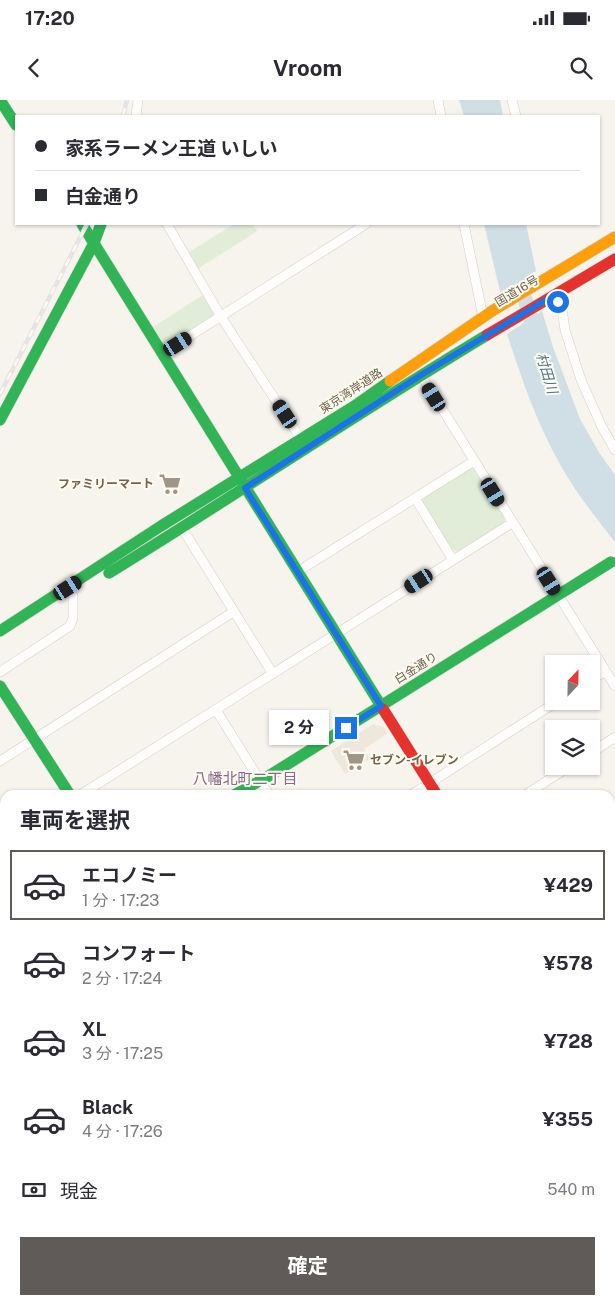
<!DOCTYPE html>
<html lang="ja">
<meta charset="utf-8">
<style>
:root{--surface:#fff;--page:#f2f2f3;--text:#2b2b33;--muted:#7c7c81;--line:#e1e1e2;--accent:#605b58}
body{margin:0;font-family:"Public Sans","Noto Sans JP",sans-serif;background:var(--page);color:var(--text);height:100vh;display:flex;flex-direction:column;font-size:19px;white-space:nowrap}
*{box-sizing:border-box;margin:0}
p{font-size:16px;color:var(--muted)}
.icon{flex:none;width:28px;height:28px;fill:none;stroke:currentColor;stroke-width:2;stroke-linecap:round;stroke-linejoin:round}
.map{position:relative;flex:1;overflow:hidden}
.details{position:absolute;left:0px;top:690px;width:615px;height:515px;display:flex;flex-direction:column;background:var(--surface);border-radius:15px 15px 0 0;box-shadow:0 1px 4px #0004}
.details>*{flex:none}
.hud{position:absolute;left:15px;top:15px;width:585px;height:110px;border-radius:0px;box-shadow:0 1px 4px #0004;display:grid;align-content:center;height:110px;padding:0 20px;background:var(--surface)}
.needle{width:32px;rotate:22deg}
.fabs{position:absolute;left:545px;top:555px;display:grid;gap:10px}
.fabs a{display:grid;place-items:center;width:55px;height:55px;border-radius:0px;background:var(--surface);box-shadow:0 1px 4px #0004;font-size:25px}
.end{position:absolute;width:22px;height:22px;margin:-11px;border:6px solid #1a73e8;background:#fff;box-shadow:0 0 0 2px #fff}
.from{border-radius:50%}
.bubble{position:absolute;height:35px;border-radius:0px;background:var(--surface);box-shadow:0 1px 4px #0004;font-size:16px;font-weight:700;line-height:35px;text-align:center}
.car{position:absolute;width:15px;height:30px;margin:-15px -8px;border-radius:6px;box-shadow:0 0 4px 1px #0007;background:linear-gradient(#222 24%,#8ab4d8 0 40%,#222 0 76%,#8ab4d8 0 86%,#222 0)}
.hud b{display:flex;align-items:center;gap:18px;height:48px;font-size:19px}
.hud b+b{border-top:1px solid var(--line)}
.hud i{width:12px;height:12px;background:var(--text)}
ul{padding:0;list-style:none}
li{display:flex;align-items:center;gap:15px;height:70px;margin:0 10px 8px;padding:0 10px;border:2px solid transparent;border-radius:0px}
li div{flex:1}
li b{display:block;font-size:19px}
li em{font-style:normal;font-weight:700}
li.current{border-color:var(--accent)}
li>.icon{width:45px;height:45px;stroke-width:1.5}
h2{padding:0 20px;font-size:22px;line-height:60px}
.pay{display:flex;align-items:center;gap:12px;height:55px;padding:0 20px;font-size:19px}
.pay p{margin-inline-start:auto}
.primary-button{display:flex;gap:10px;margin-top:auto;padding:10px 20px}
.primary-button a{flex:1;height:58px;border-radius:0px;background:var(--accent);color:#fff;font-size:20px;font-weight:700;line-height:58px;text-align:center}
.status{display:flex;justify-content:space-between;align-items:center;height:35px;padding:0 25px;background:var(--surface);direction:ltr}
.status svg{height:14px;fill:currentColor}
header{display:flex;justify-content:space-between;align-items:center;height:65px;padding:0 20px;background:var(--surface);font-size:22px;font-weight:700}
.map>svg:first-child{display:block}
.commercial{fill:#f0e7dc}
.green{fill:#e1edd9}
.water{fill:#d0dfe5}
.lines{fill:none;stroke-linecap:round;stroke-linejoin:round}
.river{stroke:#d0dfe5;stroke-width:15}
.street-casing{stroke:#d3d0c8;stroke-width:10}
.fast-casing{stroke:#d4d0c8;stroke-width:12}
.slow-casing{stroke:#d4d0c8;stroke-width:12}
.jam-casing{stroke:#d4d0c8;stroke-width:12}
.street{stroke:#fefdfc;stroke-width:9}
.fast{stroke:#30b455;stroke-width:11}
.slow{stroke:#ff9f0a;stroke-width:11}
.jam{stroke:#e5322d;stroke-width:11}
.rail-casing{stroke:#e5e3e4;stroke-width:4.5}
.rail{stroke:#fdfaef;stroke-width:2.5;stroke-dasharray:8;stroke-linecap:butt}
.route{stroke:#1a73e8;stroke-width:6}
.labels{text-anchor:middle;stroke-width:4;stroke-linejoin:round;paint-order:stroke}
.street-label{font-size:12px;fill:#72624f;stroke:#fdfaef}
.poi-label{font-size:12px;font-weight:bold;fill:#72624f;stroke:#fdfaef;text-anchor:end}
.water-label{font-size:14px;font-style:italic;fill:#4e748a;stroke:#fdfaef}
.quarter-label{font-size:15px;fill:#89678e;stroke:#fdfaef}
</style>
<div class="status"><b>17:20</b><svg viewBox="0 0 49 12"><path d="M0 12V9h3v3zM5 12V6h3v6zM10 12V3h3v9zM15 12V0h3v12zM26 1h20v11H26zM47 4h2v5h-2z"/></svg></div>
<header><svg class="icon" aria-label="back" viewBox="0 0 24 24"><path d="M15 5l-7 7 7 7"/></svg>Vroom<svg class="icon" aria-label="search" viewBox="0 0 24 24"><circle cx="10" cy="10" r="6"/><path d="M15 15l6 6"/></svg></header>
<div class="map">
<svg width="615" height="1205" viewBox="0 0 615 1205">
<rect width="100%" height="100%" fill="#f6f4ed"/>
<path class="commercial" d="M373 624 384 627 388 633 364 649 370 659 345 674 331 651Z"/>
<path class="green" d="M234 124H252L257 131 196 170 186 154Z
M206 193 220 216 163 251 150 229Z
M468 368 475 369 505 418 504 423 458 452 452 449 422 402 424 396Z"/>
<path class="water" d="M459 0H500L503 16H464Z
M484 124H526L536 171 501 195Z
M542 211 553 247 580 319 600 354 615 375V442C596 418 576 393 561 366 537 324 522 280 507 234Z"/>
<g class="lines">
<path class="river" d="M508 124 515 167 532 222
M0 878 5 876"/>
<g class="street-casing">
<path id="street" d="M438 0 441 16
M512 0 516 16
M136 16 138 0
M167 124 221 217 301 339
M464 124 483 217
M554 195 562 209 565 230 581 280 601 325 615 350
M163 253 366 124
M421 275 615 586
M415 398 453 460
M182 428 273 574
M297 472 474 361
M0 572 70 526 73 518V495
M591 580 606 571
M216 610 269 695
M591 653 615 637
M0 661 233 512
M80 695 512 423
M411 695 558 601
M525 695 570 666
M0 865 5 863
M610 913 615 910
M610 945 615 942
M610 1001 615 998
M0 1006 5 1015
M610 1111H615
M83 1200 85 1205
M237 1200 248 1205
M297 1200 301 1205
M411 1200 416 1205
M424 1200H425
M174 1205 177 1200
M360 1205 368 1200
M607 1205 615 1201"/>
</g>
<g class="fast-casing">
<path id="fast" d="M0 0 16 25
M82 124 383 609
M0 320 94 143 101 124
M109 473C236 395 359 312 487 235
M0 531 161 426 356 305 390 281
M0 586 70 695
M234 695 267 677 611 462
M610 716 615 713
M0 805 5 802
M3 1205 13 1200"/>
</g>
<g class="slow-casing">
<path id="slow" d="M390 281 492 211 615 137"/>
</g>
<g class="jam-casing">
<path id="jam" d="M487 235 615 159
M383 609 437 695
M610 966 615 974"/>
</g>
<use href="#street" class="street"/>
<use href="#fast" class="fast"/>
<use href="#slow" class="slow"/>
<use href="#jam" class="jam"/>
<g class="rail-casing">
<path id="rail" d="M123 16 127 0
M0 294 87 124
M610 1185 615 1183
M568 1205 578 1200
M580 1205 591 1200"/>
</g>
<use href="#rail" class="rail"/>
</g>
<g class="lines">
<path class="route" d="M346 628 381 606 245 388 421 275 549 198 554 195 558 202"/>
</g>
<defs>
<g id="supermarket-bare" transform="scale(1.725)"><path d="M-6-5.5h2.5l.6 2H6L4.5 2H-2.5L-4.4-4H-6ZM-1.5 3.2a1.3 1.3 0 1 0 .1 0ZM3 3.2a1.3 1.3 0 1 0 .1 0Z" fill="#a09586" stroke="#fdfaef" stroke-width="2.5" paint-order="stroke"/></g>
</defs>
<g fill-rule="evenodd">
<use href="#supermarket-bare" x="170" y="384"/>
<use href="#supermarket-bare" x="354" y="660"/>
</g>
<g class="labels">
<g class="street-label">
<text transform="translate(517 191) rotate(-31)" y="4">国道16号</text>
<text transform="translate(351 291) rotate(-33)" y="4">東京湾岸道路</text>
<text transform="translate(416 568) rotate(-32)" y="4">白金通り</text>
</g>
<g class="poi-label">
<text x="154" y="388">ファミリーマート</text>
<text x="370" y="664" text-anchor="start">セブン-イレブン</text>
</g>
<g class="water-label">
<text transform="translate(547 273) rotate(73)" y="5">村田川</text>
</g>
<g class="quarter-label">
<text x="245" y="684">八幡北町二丁目</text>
</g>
</g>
</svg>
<div class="fabs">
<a><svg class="needle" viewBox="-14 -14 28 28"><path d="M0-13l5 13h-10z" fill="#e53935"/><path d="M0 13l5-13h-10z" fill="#7c7c81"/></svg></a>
<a><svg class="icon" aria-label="layers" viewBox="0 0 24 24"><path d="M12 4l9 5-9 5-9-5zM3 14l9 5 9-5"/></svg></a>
</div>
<i class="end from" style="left:558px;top:202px"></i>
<i class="end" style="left:346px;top:628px"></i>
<div class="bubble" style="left:269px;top:610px;width:60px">2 分</div>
<i class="car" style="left:178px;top:244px;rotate:58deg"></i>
<i class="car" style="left:434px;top:297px;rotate:328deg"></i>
<i class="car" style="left:285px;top:314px;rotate:327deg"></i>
<i class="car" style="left:493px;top:392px;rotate:149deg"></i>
<i class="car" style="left:419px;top:481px;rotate:237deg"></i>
<i class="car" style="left:549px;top:481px;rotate:148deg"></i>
<i class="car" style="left:68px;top:488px;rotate:57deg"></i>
<div class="hud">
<b><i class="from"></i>家系ラーメン王道 いしい</b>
<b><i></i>白金通り</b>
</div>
<section class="details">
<h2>車両を選択</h2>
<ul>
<li class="current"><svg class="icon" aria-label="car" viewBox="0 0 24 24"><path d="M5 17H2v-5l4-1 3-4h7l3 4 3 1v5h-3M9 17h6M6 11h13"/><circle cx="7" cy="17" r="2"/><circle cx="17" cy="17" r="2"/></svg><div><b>エコノミー</b><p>1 分 · 17:23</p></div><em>¥429</em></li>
<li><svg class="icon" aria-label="car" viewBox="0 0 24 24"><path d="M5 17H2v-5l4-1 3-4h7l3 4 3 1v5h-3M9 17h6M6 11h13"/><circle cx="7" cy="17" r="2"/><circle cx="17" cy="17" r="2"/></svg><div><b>コンフォート</b><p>2 分 · 17:24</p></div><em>¥578</em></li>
<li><svg class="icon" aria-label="car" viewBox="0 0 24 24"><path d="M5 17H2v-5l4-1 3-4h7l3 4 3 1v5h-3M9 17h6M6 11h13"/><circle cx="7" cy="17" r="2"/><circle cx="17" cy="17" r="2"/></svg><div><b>XL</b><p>3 分 · 17:25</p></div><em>¥728</em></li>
<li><svg class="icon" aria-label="car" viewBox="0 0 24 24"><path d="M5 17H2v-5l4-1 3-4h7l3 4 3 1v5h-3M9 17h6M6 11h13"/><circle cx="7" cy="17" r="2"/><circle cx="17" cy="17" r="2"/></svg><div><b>Black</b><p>4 分 · 17:26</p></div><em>¥355</em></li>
</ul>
<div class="pay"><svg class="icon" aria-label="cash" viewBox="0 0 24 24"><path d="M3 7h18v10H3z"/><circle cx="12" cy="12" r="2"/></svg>現金<p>540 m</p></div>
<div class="primary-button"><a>確定</a></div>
</section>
</div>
